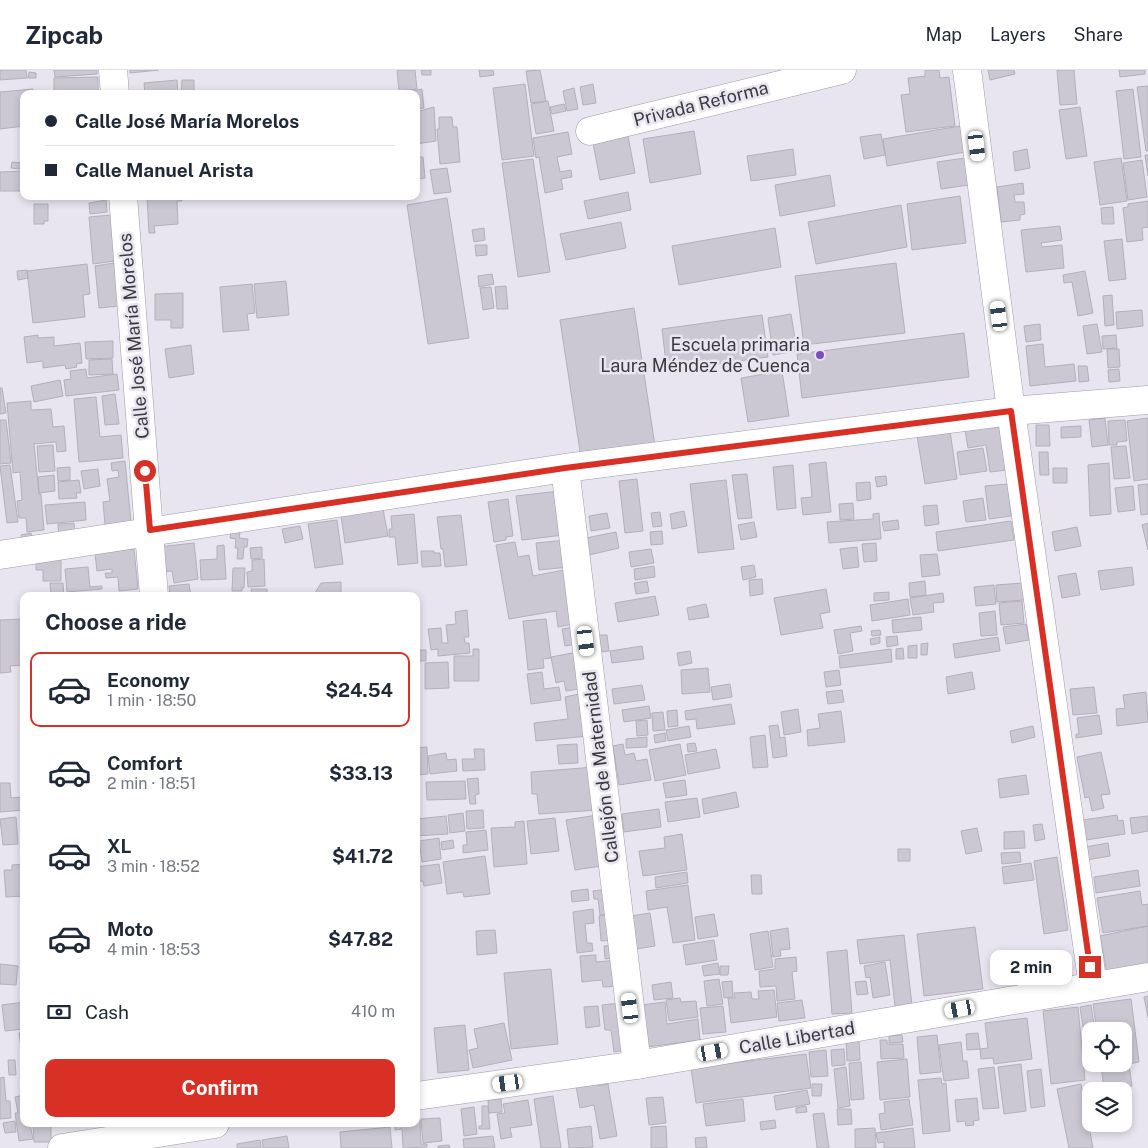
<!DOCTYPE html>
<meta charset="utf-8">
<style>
:root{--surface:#fff;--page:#f2f2f3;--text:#1f2937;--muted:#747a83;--line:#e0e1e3;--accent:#d93025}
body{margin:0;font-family:"Public Sans",sans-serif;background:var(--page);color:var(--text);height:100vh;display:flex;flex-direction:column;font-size:19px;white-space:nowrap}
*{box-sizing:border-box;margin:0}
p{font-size:16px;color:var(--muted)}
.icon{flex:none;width:28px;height:28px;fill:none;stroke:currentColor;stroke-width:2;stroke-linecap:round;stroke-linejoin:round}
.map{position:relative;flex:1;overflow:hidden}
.side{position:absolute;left:20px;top:522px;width:400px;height:535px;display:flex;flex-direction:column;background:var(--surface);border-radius:10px;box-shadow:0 2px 8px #0003}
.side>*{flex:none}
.top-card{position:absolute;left:20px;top:20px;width:400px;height:110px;border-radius:10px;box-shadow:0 2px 8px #0003;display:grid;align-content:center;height:110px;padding:0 25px;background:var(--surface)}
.buttons{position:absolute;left:1082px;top:952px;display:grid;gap:10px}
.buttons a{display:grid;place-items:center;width:50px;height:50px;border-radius:10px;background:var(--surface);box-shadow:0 2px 8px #0003;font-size:25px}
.end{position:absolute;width:22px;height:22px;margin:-11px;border:6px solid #d93025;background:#fff;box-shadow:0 0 0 2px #fff}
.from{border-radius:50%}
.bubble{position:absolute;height:35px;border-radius:10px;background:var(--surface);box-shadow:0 2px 8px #0003;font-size:16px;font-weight:700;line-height:35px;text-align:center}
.car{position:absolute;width:15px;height:30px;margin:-15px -8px;border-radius:6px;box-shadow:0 0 4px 1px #0007;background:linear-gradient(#fff 24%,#345 0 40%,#fff 0 76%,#345 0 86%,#fff 0)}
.top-card b{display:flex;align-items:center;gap:18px;height:48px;font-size:19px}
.top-card b+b{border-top:1px solid var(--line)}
.top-card i{width:12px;height:12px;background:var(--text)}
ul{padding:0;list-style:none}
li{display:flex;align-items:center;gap:15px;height:75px;margin:0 10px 8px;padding:0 15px;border:2px solid transparent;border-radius:10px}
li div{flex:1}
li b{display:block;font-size:19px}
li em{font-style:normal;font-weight:700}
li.selected{border-color:var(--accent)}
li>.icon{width:45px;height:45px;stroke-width:1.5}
h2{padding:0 25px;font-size:22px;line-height:60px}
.pay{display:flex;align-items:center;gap:12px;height:55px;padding:0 25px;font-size:19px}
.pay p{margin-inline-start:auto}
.button{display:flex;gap:10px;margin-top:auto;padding:10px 25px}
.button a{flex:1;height:58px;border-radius:10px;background:var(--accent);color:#fff;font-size:20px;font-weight:700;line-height:58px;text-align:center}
header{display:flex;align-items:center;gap:30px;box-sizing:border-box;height:70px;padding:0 25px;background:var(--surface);border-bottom:1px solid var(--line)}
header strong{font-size:24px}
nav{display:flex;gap:28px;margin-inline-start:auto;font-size:18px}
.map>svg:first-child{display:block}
.building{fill:#cbc8d3;stroke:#b3b0bb}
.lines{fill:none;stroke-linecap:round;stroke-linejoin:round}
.minor-casing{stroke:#9d9ba5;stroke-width:29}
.minor{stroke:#fff;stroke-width:28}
.route{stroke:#d93025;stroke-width:6}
.poi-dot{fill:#7b4dc5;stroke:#e8e5f0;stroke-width:2}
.labels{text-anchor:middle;stroke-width:5;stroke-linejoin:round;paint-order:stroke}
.street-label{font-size:18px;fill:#3b3a3e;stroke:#e8e5f0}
.poi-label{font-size:18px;fill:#3b3a3e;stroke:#e8e5f0;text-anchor:end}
</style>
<header>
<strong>Zipcab</strong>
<nav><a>Map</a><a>Layers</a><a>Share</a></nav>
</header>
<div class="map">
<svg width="1148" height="1078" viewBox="0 0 1148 1078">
<rect width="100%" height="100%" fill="#e8e5f0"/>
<path class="building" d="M0 0H26L27 8 0 10Z
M54 0H97V4L55 7Z
M130 0H159L130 3Z
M397 0H415L417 19 399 21Z
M421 0H431V5H422Z
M479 0H493L494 5 480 7Z
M540 0 546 31 531 33 526 1Z
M925 0H939L940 8 949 7 955 56 906 62 901 25 910 24 908 8 925 6Z
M988 0H1014L1015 4 990 10Z
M1057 0H1074L1077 34 1060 35Z
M1119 0H1145V4L1120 7Z
M29 2 36 3V8H28Z
M98 7V23L54 24V8Z
M177 10 178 24H145L144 13Z
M182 10H194V24H181Z
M525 14 534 86 502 90 493 18Z
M593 14 596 33 583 35 580 17Z
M1148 16V81H1146L1137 17Z
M574 18 578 39 567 41 563 21Z
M33 19V24H24V56L0 59V22Z
M422 19 424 38 416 39V24H396Z
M1133 19 1141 87 1124 89 1116 21Z
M548 31 554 61 536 64 531 34Z
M564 34 566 41 552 44 550 37Z
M434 37 436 71 416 74V42Z
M1080 37 1087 86 1066 89 1059 40Z
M439 47H452L453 57H457L460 92 440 94 437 59H439Z
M960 56 965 82 887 96 883 69Z
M694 61 701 104 650 113 643 69Z
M568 62 572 84 557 87 560 102 571 100 572 107 561 109 563 119 545 123 539 87 536 88 533 68Z
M881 64 885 85 864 89 860 67Z
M628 66 635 103 600 110 593 73Z
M793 79 796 105 751 111 747 86Z
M1027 79 1030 98 1015 101 1013 82Z
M1145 85H1148V106Z
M416 87H423L425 108 416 109Z
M965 88 969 115 941 119 937 92Z
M1121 88 1127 131 1100 135 1094 92Z
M533 89 550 202 518 207 502 93Z
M1142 90 1147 127 1128 130 1123 93Z
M12 92 21 93 20 99 11 98Z
M447 98 451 122 434 124 430 100Z
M24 101V121H0V102Z
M830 105 835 136 780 146 775 115Z
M1023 113 1024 124 1014 125 1015 132H1024L1025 144 1020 145V150L1001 152 997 117Z
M628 122 631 140 588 149 584 131Z
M147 126H181L182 131H177L178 154 154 156 155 163H149Z
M960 126 966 173 912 180 907 134Z
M447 128 469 268 428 274 407 135Z
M106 130 107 142 90 144 89 133Z
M1148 131V157L1142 158 1143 170 1127 172 1123 138 1128 137V134Z
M34 134H48V151H44V154H34Z
M901 135 907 177 816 194 808 152Z
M1113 137 1114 154H1102L1101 138Z
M111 145 115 191 93 194 89 147Z
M621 152 626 178 566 190 560 164Z
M1060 156 1062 170 1041 173 1042 177 1062 175 1064 198 1026 202 1021 160Z
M484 158 485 170 474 172 472 160Z
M775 158 781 197 679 215 672 176Z
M1122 169 1126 209 1109 211 1104 171Z
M475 175H487V185L476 186Z
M114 193 119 236 99 238 95 196Z
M896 193 905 263 804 275 795 206Z
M87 194 90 224 83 225 85 247 33 253 27 201Z
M27 200 28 208 18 210 17 201Z
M1085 201 1093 243 1078 246 1072 212 1064 213 1063 205Z
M492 204 494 214 479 217 478 206Z
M286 211 289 245 257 248 254 214Z
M252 214 255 243 247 244 249 260 223 262 220 217Z
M506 216 508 239H497L495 217Z
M491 217 494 238 483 240 480 218Z
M183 223V258H171V250H155V224Z
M1112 225 1114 255 1105 256 1103 226Z
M634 238 655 376 581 388 560 250Z
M1142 240 1143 256 1117 259 1116 242Z
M791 244 797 281 773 285 768 248Z
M762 245 768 287 667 301 662 259Z
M1040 254 1041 270 1026 272 1024 256Z
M1097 254 1102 282 1087 284 1083 256Z
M964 263 969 307 802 328 797 284Z
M38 265V268L54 267V276L80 273 82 293 76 294 77 297 66 299 65 295 43 298V291L27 293 24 267Z
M1116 265 1117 278 1103 279 1102 266Z
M113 271V288L86 289 85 272Z
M1043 274 1045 297 1074 294 1076 311 1030 316 1026 276Z
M191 275 194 304 169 308 165 279Z
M1107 279H1119L1120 297 1108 298Z
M112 289 113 304 89 305V290Z
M1078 296H1087L1089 311 1079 312Z
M86 299 87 308 117 304 119 320 66 326 64 310 71 309 70 301Z
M1119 299 1120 311 1109 312 1108 300Z
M782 301 789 346 748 352 741 308Z
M60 310 63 326 34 332 31 316Z
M0 318H2L6 343 0 344Z
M115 324 119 354 105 355 102 326Z
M96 327 100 367 121 365 123 388 79 392 74 329Z
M31 331V340L51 339 53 357 64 356 66 381 57 382 56 372 34 374 39 424H41L44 460 27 462 26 448H19L17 431 22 430 20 402 13 403 7 333Z
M1007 347 1015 399 990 402 986 375 968 378 964 354Z
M1105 348 1108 375 1092 377 1089 350Z
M1148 348V409L1134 411 1127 351Z
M0 350H6L11 393 0 394Z
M1125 350 1127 371 1117 372V375H1109L1108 351Z
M1036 355H1049L1050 376H1036Z
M1081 356V367L1061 368V357Z
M950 361 957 409 925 414 917 366Z
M53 375 55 401 39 402 37 376Z
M1126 376 1130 408 1114 409 1111 377Z
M983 378 987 401 960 405 957 382Z
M1039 382H1048L1049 405H1040Z
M125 391 131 452 105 455 103 432 110 431 107 409 119 407 118 400 112 401 111 393Z
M826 392 831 442 803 445 801 428 812 427 809 394Z
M1109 393 1111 444 1090 446 1088 395Z
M10 395 18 452 7 453 0 396Z
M793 395 796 438 777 440 773 397Z
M70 397V410L58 411 57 398Z
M1053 398H1067V413H1053Z
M98 399 100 416 84 419 81 401Z
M747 404 752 448 738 449 732 405Z
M54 405 55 421 39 423 38 407Z
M886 406 887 415 877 417 875 407Z
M637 409 643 461 625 463 619 411Z
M79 410 81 423H76L77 428 59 429 58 412Z
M726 410 734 479 698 483 690 414Z
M870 412 871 429 857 431 856 413Z
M1008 414 1011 446 989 449 985 416Z
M1148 414V444L1141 445 1138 415Z
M1133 416 1135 440 1118 442 1115 418Z
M559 421 564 465 522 470 516 426Z
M983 428 986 450 966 452 963 431Z
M508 429 513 466 506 467V470L494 472 488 432Z
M85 432 86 450 47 454 45 435Z
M853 433 854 449 840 450 839 434Z
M937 435 939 454 925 456 923 436Z
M383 439 388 466 345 473 341 446Z
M684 441 687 456 672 459 670 444Z
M660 442 662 456 653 457 651 443Z
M607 443 610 458 591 461 589 446Z
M879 443 881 469 829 473 827 452 873 449V444Z
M414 444 418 493 398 495 395 467H389V459H392L391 446Z
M461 445 467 495 445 497 443 479H441L437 447Z
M337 450 343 494 315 498 308 454Z
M898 450 899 459 884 461 882 452Z
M1011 451 1014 470 938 481 936 462Z
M754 452 757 467 741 470 738 455Z
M74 453 75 467 59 468 58 454Z
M1148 453V480L1142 455Z
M300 456 303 469 285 473 282 459Z
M1077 457 1081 476 1055 481 1052 462Z
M662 461 663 474 651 475 650 462Z
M231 462 240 463 239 468 248 469 247 477H244L243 489H237L238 478H235L236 469 230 468Z
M616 462 619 478 589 485 586 468Z
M31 463 33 469 22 471 21 465Z
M566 470 569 497 539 500 536 473Z
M515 472 518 487 529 485 533 506 569 499 578 553 558 557 556 541 509 549 496 475Z
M194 473 198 509 174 513 172 501 161 502 158 477Z
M876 473 877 491 864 492 862 474Z
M224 475 226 509 201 510 200 490 217 489V476Z
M262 477V488L251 489 250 478Z
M857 477 859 497 843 499 840 479Z
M134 479 138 519 119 521 118 507 106 508 105 503H112V499L97 501 95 483Z
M651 479 654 493 631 497 629 482Z
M421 481H434V483H440L441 496 422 497Z
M937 484 940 505 922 507 920 485Z
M40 488H61V511H43V500H36V493H40Z
M264 489 265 516 248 517 247 502 252 501V490Z
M754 495 756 507 743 510 741 497Z
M654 496 655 507 635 510 634 499Z
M88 497 90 517 102 516V519L67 522 65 499Z
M1132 497 1134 515 1101 520 1098 501Z
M233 498H245L244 518H242V521H232Z
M1076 503 1080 525 1062 528 1058 506Z
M762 509 763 524 750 526 749 510Z
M647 511 649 522 636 524 634 513Z
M925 511 926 525 910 527 909 513Z
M341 512V526H316L315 523 321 513Z
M50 513H63L64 526H51Z
M1023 513 1024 530 997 532 996 515Z
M189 514 191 526H170L169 516Z
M994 515 996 534 976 536 974 517Z
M251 519H267V526H252Z
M826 519 830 542 820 544 823 558 781 565 774 528Z
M889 522V530L874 531V523Z
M943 523 944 532 933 533 934 542 913 545 910 528Z
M655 526 659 545 618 552 615 533Z
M908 529 910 545 872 551 870 535Z
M1022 531 1024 553 1001 555 999 533Z
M706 534 709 547 689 550 687 538Z
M467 540 469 567H464L465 573H469L470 583 438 586V579L431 580 428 559 441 558 442 573H448L446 555 456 554 455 542Z
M995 541 997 565 981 566 979 543Z
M921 547 922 560 893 563 892 550Z
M24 549V595L10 596 11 602 0 603V550Z
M546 549 551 588 543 589 544 598 528 600 523 551Z
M1026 554 1029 570 1006 574 1003 557Z
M580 556 582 573 565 576 562 559Z
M861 556 862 561 850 563 853 581 838 584 834 560Z
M880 560 881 565 872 566 871 561Z
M598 565H607L609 581 600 582Z
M897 566 898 575 887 577 886 567Z
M880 567V573L871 575 870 569Z
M998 567 1000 581 955 588 953 574Z
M928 573 927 585H921V574Z
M917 575V588H908V576Z
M642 576 644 589 612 593 610 581Z
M903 578 904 589H896V579Z
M473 579H479V611H454V586H473Z
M891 579 892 592 840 598 839 586Z
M416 580H426V591H418V613H416Z
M690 581 692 593 679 596 677 583Z
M578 582 585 618 566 621 564 611 556 613 551 587Z
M448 592 449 618 425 619V593Z
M708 598 710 622 682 624 681 600Z
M839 600 841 615 826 617 824 602Z
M542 602 544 619 559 617 561 630 531 634 527 604Z
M972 602 975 619 948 624 946 607Z
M730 614 732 627 713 630 711 617Z
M642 615 645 630 614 634 612 619Z
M1094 617 1097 643 1073 645 1070 619Z
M842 620 844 632 828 634 826 622Z
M1146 622 1148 652 1117 656 1116 639 1125 638 1123 625Z
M584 623 589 666 536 671 534 653 568 649 565 627Z
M731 634 735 654 697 659 696 649 686 650 685 641Z
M649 636 651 648 624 652 622 640Z
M798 639 801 662 784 665 781 642Z
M677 640 678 656 668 657 667 641Z
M841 641 845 672 808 676 807 660 820 658 818 644Z
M663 642 665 660 653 661 652 643Z
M1099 645 1102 664 1076 668V664H1079L1077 648Z
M647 650 648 665 637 666 636 651Z
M778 655 780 668 785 667 787 686 773 688 769 656Z
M689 656 691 667 668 671 666 660Z
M1033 656 1035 667 1012 673 1010 661Z
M665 663 666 671 655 673 654 665Z
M765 665 768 697 753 698 750 667Z
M647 667V677L626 678V669Z
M695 673 697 681 688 682 687 674Z
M577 674 578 693 559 694 557 675Z
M623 674 625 685 634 683 636 691 647 689 651 710 619 715 613 676Z
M680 674 686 705 655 711 649 680Z
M427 677 428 704 416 705V678Z
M474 679H484L485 700 463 701 462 689H475Z
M716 679 720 698 688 704 685 685Z
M1101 682 1110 724 1101 725 1104 738 1092 741 1089 727 1085 728 1077 687Z
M446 683 447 690 456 689 457 701 430 704 428 686Z
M595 697 598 740 539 744 537 724H532L531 702Z
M1026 705 1029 724 1000 728 998 709Z
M478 708 479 724 475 725 476 734H470L467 709Z
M685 710 687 725 666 728 663 713Z
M465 711 466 729 427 730 426 712Z
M0 713H10L11 728 23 727 24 740 0 742Z
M736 722 739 737 704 744 702 729Z
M697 728 700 747 668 752 665 732Z
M659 739 661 757 624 762 622 744Z
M483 740 484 758 467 759 466 741Z
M463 743 465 761 450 763 448 745Z
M597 745 601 796 575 800 566 750Z
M1117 745 1118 751 1123 750 1125 764 1086 770 1083 750Z
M446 746 448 764 416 766V749Z
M1148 746V761L1132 764 1130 748Z
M16 747 18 774 3 775 0 749Z
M555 748 559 781 531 784 527 751Z
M524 751 527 794 494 797 491 758 515 757V752Z
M1042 754 1045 769 1035 771 1033 755Z
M977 758 982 781 966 784 961 761Z
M486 760 488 780 463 783V775H467L466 762Z
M1024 761 1025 778 1004 779V762Z
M682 764 687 800 643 806 639 781 665 778 664 767Z
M439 768 441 789 422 792 419 771Z
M453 770 454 778 442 780 441 772Z
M1108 773 1110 786 1087 790 1085 777Z
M898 779H910V791H898Z
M1020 782 1021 792 1002 794 1001 783Z
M485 786 490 824 464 827 463 822 447 824 443 792Z
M1057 787 1068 860 1044 864 1034 791Z
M1031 793 1034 810 1004 814 1002 797Z
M24 794V826L6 827 4 800H12V795Z
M439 794 442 813 424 816 423 811 416 812V797Z
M1138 800 1140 816 1096 823 1094 807Z
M687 802 688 813 656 818 655 807Z
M751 805H761L762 824H752Z
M688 815 695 870 673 873 667 837 648 840 646 821Z
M588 819 589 830 572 832 571 821Z
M608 819 611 844 600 845 598 829H594L593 821Z
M1140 821 1142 835 1148 834V856L1103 863 1097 828Z
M593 839 594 853 585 854 587 873H592L593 881 577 883 573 842Z
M650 843 655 876 636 879 631 846Z
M614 844 616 870 601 871 599 846Z
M714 844 718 866 698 869 695 847Z
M1148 856V895L1107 903 1100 866Z
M975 857 983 919 924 926 917 864Z
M788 858 790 879 780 880 781 886 773 887 770 861Z
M495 860 497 883 477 885 476 861Z
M768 861 773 897 755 900 750 864Z
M904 865 912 935 895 937 890 890 860 894 857 870Z
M714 870 717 890 686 895 683 875Z
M617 875 618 887 605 889 604 876Z
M847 880 852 943 832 944 827 882Z
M596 885V892L619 890 621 916 603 917 602 910 582 912 580 886Z
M796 887 797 901 792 902 795 929 777 931 776 916 760 917 759 901 775 899V889Z
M885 892 890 925 873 928 870 907 866 908 864 896Z
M718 893 720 904 704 906 702 896Z
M0 894 18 896 16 915 0 914Z
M720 896H729L728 905H720Z
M551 899 558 974 511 979 504 903Z
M719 909 723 934 707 936 704 911Z
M732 911 733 927 724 928 722 912Z
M866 911 868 924 857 925 855 912Z
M671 912 673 928 654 930 652 915Z
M774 920 777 947 731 953 728 928H735L734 923 751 922 752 929H759L758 921Z
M1148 926V948L1144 927Z
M680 928 681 932 696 931 698 947 669 951 666 930Z
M1131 929 1139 992 1129 994 1132 1016 1104 1020 1101 994H1124V961H1097L1093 934Z
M802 930 805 948 779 951 777 933Z
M24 932V959L5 961 2 935Z
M665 932 667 954 698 949 700 970 647 977 642 935Z
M620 933 625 980 614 982 611 960H605L602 935Z
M1091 935 1095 961H1091V968L1085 969 1080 937Z
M598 936 600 956 586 958 584 937Z
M723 936 726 962 703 964 700 938Z
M1078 937 1085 1010 1051 1014 1043 941Z
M1027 948 1032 989 994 994 993 988 981 989 980 979 988 978 985 953Z
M504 953 512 990 473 998 469 980 478 978 474 959Z
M465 955 469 1000 438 1003 434 958Z
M19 963H24V997Z
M978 963 980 979 967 980 966 964Z
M902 965 903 972 889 973V966Z
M937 965 941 1002 920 1004 917 967Z
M880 970H887V974H903L904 988 881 989Z
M846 971H859L860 990 847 991Z
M961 972 963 991H967L969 1008 944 1011 939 975Z
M844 979 845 995 832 996 831 980Z
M826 980 828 1006 811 1007 809 982Z
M806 984 811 1018 696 1033 691 998Z
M907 989 910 1027 880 1030 877 992Z
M8 990H15L16 1005H9Z
M861 992 864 1029 851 1030 849 993Z
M1021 994 1026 1041 1004 1044 998 997Z
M846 997 850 1036 838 1038 834 999Z
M994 997 999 1038 983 1039 978 999Z
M1041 999 1045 1036 1031 1038 1027 1001Z
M4 1007 6 1031H10L11 1048 0 1049V1008Z
M596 1007 597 1016 608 1014 617 1066 600 1069 594 1035 580 1038 575 1011Z
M941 1008 942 1014 946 1013 950 1061 923 1064 918 1010Z
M812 1014H822L821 1026H812Z
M1081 1014 1093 1078H1069L1057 1019Z
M1101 1019 1102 1021H1091V1049H1088L1086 1020Z
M807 1020 810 1034 776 1040 774 1026Z
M24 1025V1054H30L33 1069 19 1071 15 1043H18L15 1027Z
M553 1026 561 1078H541L534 1029Z
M663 1027 666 1053 649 1055 646 1028Z
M977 1028 979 1050 973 1051 974 1055 966 1056 965 1051 957 1052 955 1030Z
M501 1029 502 1042 489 1043 488 1030Z
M743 1029 745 1051 706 1056 703 1034Z
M909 1029 913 1055 881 1060 879 1044 885 1043 884 1032Z
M528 1030 532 1055 510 1058 512 1067 501 1069 497 1044 505 1043 503 1034Z
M482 1036H488L490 1059H479V1056H482Z
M806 1036 807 1042 796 1043V1038Z
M474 1037 477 1064 464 1066 461 1039Z
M837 1039H851L852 1054 838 1055Z
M824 1043 829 1078H817L813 1044Z
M440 1048 442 1071 423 1073 421 1049Z
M416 1050H420L421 1074H427V1077L403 1078 402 1059 395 1060V1054H416Z
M775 1050 776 1058 761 1060 760 1052Z
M15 1051 16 1062 5 1063 3 1053Z
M33 1054H51V1072H34Z
M591 1056 593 1077 569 1078 567 1059Z
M666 1056 667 1078H651V1057Z
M390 1057 392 1078H341L340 1062Z
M875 1058 876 1078H855V1059Z
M913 1058 915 1078H884V1072L878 1073 876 1063Z
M287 1066 289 1078H263L262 1070Z
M493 1066 495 1078H464L463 1069Z
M706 1067 707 1078H696L695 1068Z
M260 1070 261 1078H237V1074Z
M449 1075 450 1078H438V1076Z"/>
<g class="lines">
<g class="minor-casing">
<path id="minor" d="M113 0 115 24
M967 0 1011 341 1093 916
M590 61 842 0
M123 126 154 526
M565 398 637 995
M0 485 565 398 1011 341 1148 330
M416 1026 637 995 1148 907
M62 1078 215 1054"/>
</g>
<use href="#minor" class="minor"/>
</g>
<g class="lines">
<path class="route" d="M145 401 150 460 565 398 1011 341 1090 897"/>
</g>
<circle class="poi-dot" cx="820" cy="285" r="5"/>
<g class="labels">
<g class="street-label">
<text transform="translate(701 34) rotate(-14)" y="6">Privada Reforma</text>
<text transform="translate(134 266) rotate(-95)" y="6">Calle José María Morelos</text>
<text transform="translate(601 697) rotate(-97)" y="6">Callejón de Maternidad</text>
<text transform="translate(797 968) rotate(-10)" y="6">Calle Libertad</text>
</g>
<g class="poi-label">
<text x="810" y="281">Escuela primaria<tspan x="810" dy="21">Laura Méndez de Cuenca</tspan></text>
</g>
</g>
</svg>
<div class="buttons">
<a><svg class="icon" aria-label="locate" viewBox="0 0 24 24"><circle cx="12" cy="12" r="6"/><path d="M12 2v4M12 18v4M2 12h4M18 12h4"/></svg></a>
<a><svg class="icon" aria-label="layers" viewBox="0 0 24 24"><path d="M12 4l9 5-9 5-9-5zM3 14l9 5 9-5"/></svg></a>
</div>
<i class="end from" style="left:145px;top:401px"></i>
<i class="end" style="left:1090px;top:897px"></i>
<div class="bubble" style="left:990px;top:880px;width:82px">2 min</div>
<i class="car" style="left:977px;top:76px;rotate:173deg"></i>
<i class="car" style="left:999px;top:246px;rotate:353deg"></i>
<i class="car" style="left:586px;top:571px;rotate:173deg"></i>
<i class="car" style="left:630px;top:938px;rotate:353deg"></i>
<i class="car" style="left:960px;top:939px;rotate:260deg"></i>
<i class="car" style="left:713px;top:982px;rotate:80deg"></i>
<i class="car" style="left:508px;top:1013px;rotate:262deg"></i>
<div class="top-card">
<b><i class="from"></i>Calle José María Morelos</b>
<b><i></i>Calle Manuel Arista</b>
</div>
<section class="side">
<h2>Choose a ride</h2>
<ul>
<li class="selected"><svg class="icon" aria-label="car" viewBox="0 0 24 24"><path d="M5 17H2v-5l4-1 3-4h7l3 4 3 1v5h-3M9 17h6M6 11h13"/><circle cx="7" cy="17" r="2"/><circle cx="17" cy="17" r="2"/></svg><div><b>Economy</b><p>1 min · 18:50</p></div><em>$24.54</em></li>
<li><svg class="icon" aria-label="car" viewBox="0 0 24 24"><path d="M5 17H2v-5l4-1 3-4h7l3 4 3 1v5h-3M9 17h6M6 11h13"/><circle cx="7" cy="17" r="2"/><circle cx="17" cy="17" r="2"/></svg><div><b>Comfort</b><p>2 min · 18:51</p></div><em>$33.13</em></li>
<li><svg class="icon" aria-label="car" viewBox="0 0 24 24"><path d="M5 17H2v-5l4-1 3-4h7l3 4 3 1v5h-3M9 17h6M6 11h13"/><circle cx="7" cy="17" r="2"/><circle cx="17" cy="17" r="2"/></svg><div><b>XL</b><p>3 min · 18:52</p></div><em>$41.72</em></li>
<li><svg class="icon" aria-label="car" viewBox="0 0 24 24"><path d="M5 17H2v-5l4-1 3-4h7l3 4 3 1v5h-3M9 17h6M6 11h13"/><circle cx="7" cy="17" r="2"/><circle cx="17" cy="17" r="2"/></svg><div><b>Moto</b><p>4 min · 18:53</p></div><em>$47.82</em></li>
</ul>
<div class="pay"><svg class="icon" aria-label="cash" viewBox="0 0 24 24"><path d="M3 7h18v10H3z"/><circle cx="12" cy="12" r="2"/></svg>Cash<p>410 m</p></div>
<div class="button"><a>Confirm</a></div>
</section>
</div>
